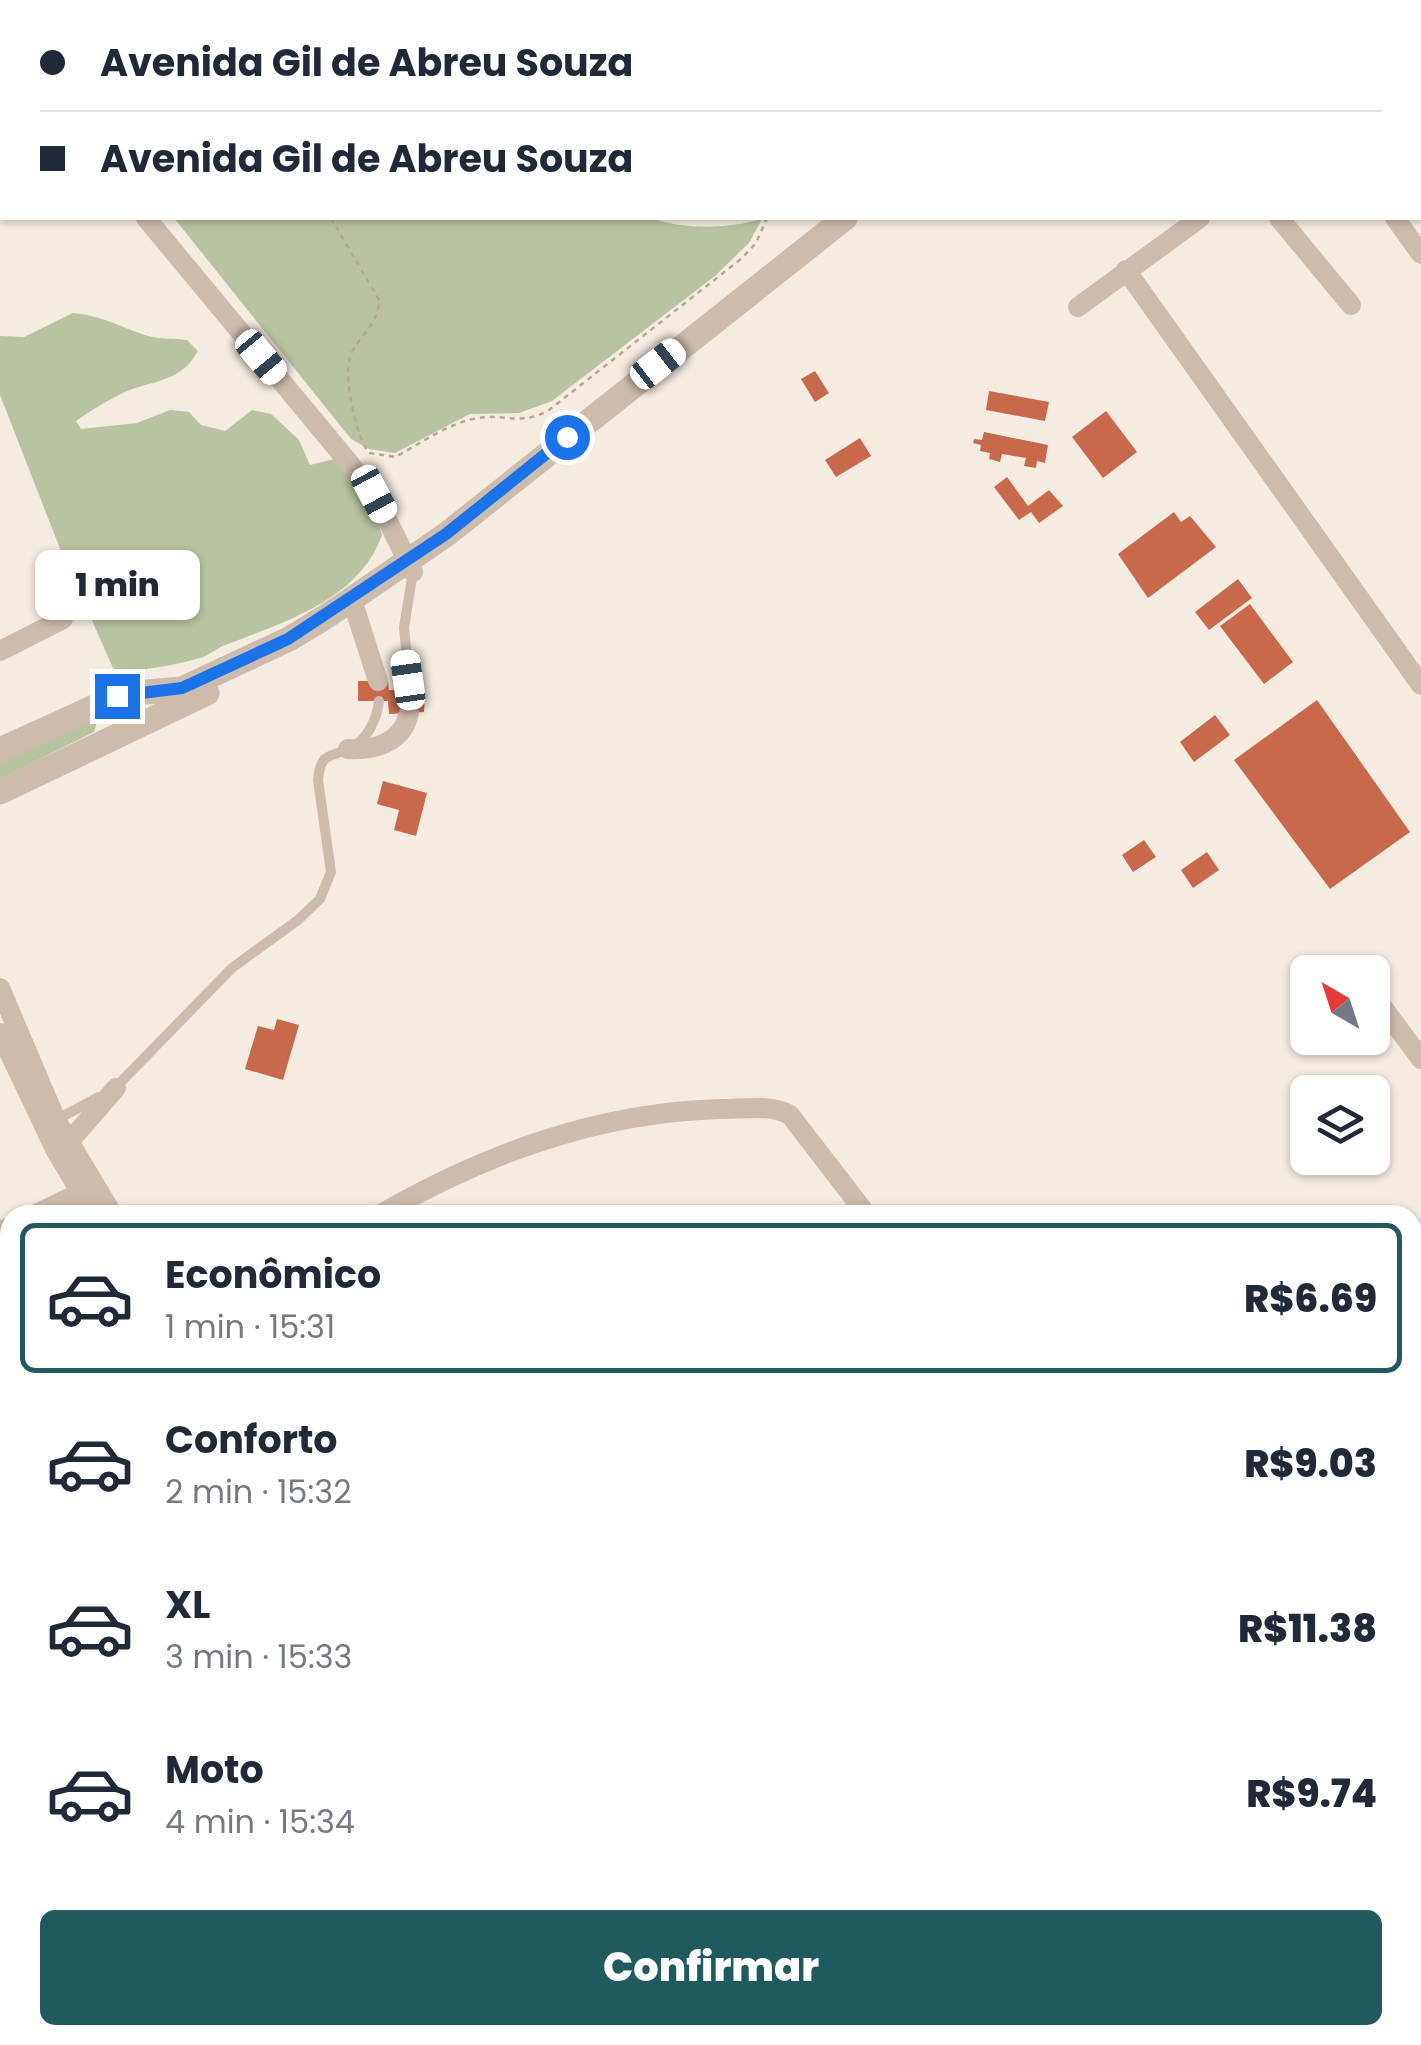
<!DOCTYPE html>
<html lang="pt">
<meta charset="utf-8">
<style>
:root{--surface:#fff;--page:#f2f2f3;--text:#1f2937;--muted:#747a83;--line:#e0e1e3;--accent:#1f5a5e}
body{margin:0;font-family:Poppins,sans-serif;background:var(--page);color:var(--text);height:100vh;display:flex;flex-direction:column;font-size:38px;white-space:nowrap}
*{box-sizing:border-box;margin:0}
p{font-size:32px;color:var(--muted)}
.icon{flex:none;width:55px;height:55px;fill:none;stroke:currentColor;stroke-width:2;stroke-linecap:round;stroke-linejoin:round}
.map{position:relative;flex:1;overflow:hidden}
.panel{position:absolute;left:0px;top:1205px;width:1422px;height:840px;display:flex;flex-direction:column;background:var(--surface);border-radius:30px 30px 0 0;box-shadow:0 2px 8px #0004}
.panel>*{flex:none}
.guide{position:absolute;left:0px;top:0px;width:1422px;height:220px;box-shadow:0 2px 8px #0004;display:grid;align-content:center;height:220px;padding:0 40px;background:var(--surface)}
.needle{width:65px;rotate:321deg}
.controls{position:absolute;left:1290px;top:955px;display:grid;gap:20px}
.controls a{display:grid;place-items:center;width:100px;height:100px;border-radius:15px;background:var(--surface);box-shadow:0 2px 8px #0004;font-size:50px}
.end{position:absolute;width:45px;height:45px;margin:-22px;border:12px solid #1a73e8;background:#fff;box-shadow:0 0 0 5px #fff}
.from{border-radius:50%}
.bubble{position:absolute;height:70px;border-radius:15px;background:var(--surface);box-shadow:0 2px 8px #0004;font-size:32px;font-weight:800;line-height:70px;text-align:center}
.car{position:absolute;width:30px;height:60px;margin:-30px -15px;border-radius:12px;box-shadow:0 0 8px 2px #0007;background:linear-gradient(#fff 24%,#345 0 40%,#fff 0 76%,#345 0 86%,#fff 0)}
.guide b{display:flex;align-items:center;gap:35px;height:95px;font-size:38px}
.guide b+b{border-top:2px solid var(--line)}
.guide i{width:25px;height:25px;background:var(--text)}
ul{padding:18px 0 0;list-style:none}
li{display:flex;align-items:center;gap:30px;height:150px;margin:0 20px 15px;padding:0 20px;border:5px solid transparent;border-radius:15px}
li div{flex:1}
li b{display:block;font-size:38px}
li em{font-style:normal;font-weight:800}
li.current{border-color:var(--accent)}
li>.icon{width:90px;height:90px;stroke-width:1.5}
.button{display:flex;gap:20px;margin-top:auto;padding:20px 40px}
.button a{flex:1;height:115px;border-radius:15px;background:var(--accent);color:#fff;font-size:40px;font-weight:800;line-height:115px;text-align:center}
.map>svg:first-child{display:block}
.green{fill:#b8c4a0}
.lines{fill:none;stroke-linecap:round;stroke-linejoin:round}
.river{stroke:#7fb0b2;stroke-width:30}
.building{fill:#c8694b}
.path{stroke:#b9a596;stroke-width:2.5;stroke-dasharray:5 5;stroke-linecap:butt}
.service{stroke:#cdbbac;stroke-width:10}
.minor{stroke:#cdbbac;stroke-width:20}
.tertiary{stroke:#cdbbac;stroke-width:25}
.route{stroke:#1a73e8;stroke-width:12}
</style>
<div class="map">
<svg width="1421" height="2045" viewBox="0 0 1421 2045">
<rect width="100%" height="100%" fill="#f4ebe1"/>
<path class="green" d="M1 0H423L425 2H3Z
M174 218H650C688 230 724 229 762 219L749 243 715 276 552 401 519 413 470 414 395 453 369 449 351 439Z
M73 313C103 316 118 326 145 335 158 340 174 338 187 340L198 351C179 386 147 379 117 396 103 403 89 412 76 421L81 429 137 423 170 410 189 412 201 425 225 431 252 410 271 414 299 440 310 465 334 459C357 480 374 505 382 535 359 600 286 621 228 644 218 647 210 655 200 658 176 665 149 669 124 672L113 668 59 546 0 395V336L24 337Z
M92 718 97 722 94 732 0 779V761Z
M1413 1865 1421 1874V2045H100L122 2035H1412Z"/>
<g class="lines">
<path class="river" d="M910 2035 924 2045
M1168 2035 1175 2045
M319 2045 327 2035
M1086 2045 1106 2035"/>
</g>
<path class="building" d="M815 371 829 393 815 402 801 379Z
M989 391 1049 402 1045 421 986 410Z
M1106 411 1137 452 1103 478 1072 437Z
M984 432 1048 445 1045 463 1037 461 1036 468 1024 466 1026 458 1002 454 1000 462 989 459 990 453 980 451 981 445 973 443 974 439 982 440Z
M860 438 871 456 836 477 825 460Z
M1007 477 1028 506 1049 490 1063 506 1039 523 1031 512 1019 520 994 487Z
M1174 512 1181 522 1190 516 1216 547 1148 598 1118 554Z
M1238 579 1252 598 1209 630 1195 612Z
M1250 604 1293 662 1264 684 1220 626Z
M358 681H388L389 690 425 691 424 712 389 714 388 701H358Z
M1317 700 1410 832 1330 889 1234 760Z
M1215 715 1230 735 1194 762 1180 742Z
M383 781 427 793 416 836 394 830 399 810 377 804Z
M1144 840 1156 857 1133 872 1122 855Z
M1207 852 1219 870 1193 888 1181 870Z
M277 1019 299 1025 283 1080 245 1069 258 1026 274 1030Z
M10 1838V1883L6 1884 0 1867V1842Z"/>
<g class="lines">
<path class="path" d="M208 0 210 2
M331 218 379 300C379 323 361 334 351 354 342 373 356 437 369 453L395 457C420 444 445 425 473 419 502 412 521 427 549 410L741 259 756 243 767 218"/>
<path class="service" d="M410 691 404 627 413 572
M114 1089 232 968 298 920 320 899 331 872 318 780C321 752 328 758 349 749 367 741 377 719 379 701
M56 1120 99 1097"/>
<path class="minor" d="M524 0V2
M973 0 977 2
M1242 0 1244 2
M1058 2 1062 0
M1214 2 1217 0
M0 41 2 44
M146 218 374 493 413 572
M1279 218 1351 305
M1395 218 1421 254
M1126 270 1421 685
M1078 307 1200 218
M352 600 378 681
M0 651 63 619
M348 749C375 751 403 742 409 713
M0 988 56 1120 113 1215
M1381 1005 1421 1059
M0 1033 56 1151 94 1215
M69 1142 116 1088
M34 1215 88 1189
M379 1215C485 1154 598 1112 722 1109 743 1109 772 1104 790 1115L867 1215
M0 1232 10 1227
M0 1448 10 1445
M0 1660 10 1658
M0 1924 10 1920"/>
<path class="tertiary" d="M1138 2 1142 0
M0 750 123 694 182 689 289 639 327 616 447 534 845 218
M0 792 207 693"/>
</g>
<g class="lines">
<path class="route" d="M117 696 182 688 288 639 446 534 567 437"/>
</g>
</svg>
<div class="controls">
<a><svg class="needle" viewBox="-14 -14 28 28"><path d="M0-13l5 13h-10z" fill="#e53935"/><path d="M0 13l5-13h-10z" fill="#747a83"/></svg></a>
<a><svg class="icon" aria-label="layers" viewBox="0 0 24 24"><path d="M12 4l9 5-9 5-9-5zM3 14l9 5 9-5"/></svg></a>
</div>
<i class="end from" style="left:567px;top:437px"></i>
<i class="end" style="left:117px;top:696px"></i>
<div class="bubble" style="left:35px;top:550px;width:165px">1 min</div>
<i class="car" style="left:261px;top:357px;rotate:140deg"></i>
<i class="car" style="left:658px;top:364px;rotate:52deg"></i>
<i class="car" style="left:374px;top:494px;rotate:152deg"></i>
<i class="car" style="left:408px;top:680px;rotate:352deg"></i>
<div class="guide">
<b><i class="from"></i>Avenida Gil de Abreu Souza</b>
<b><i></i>Avenida Gil de Abreu Souza</b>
</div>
<section class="panel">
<ul>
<li class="current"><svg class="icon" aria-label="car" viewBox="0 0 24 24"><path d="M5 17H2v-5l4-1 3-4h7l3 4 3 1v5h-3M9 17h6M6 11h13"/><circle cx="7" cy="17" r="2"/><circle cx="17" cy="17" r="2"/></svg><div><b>Econômico</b><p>1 min · 15:31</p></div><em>R$6.69</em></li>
<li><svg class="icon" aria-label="car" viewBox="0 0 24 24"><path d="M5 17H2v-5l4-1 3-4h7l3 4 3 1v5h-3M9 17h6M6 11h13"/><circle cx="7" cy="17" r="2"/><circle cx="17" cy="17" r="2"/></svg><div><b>Conforto</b><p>2 min · 15:32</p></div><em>R$9.03</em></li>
<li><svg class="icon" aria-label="car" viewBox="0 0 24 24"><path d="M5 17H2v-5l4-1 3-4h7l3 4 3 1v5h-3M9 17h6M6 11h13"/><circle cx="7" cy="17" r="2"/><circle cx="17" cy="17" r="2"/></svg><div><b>XL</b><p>3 min · 15:33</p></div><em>R$11.38</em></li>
<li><svg class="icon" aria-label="car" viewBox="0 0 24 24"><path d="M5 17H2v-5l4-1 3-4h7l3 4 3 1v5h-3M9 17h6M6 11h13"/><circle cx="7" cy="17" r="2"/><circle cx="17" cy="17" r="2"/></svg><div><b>Moto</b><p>4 min · 15:34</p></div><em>R$9.74</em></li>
</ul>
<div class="button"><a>Confirmar</a></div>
</section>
</div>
